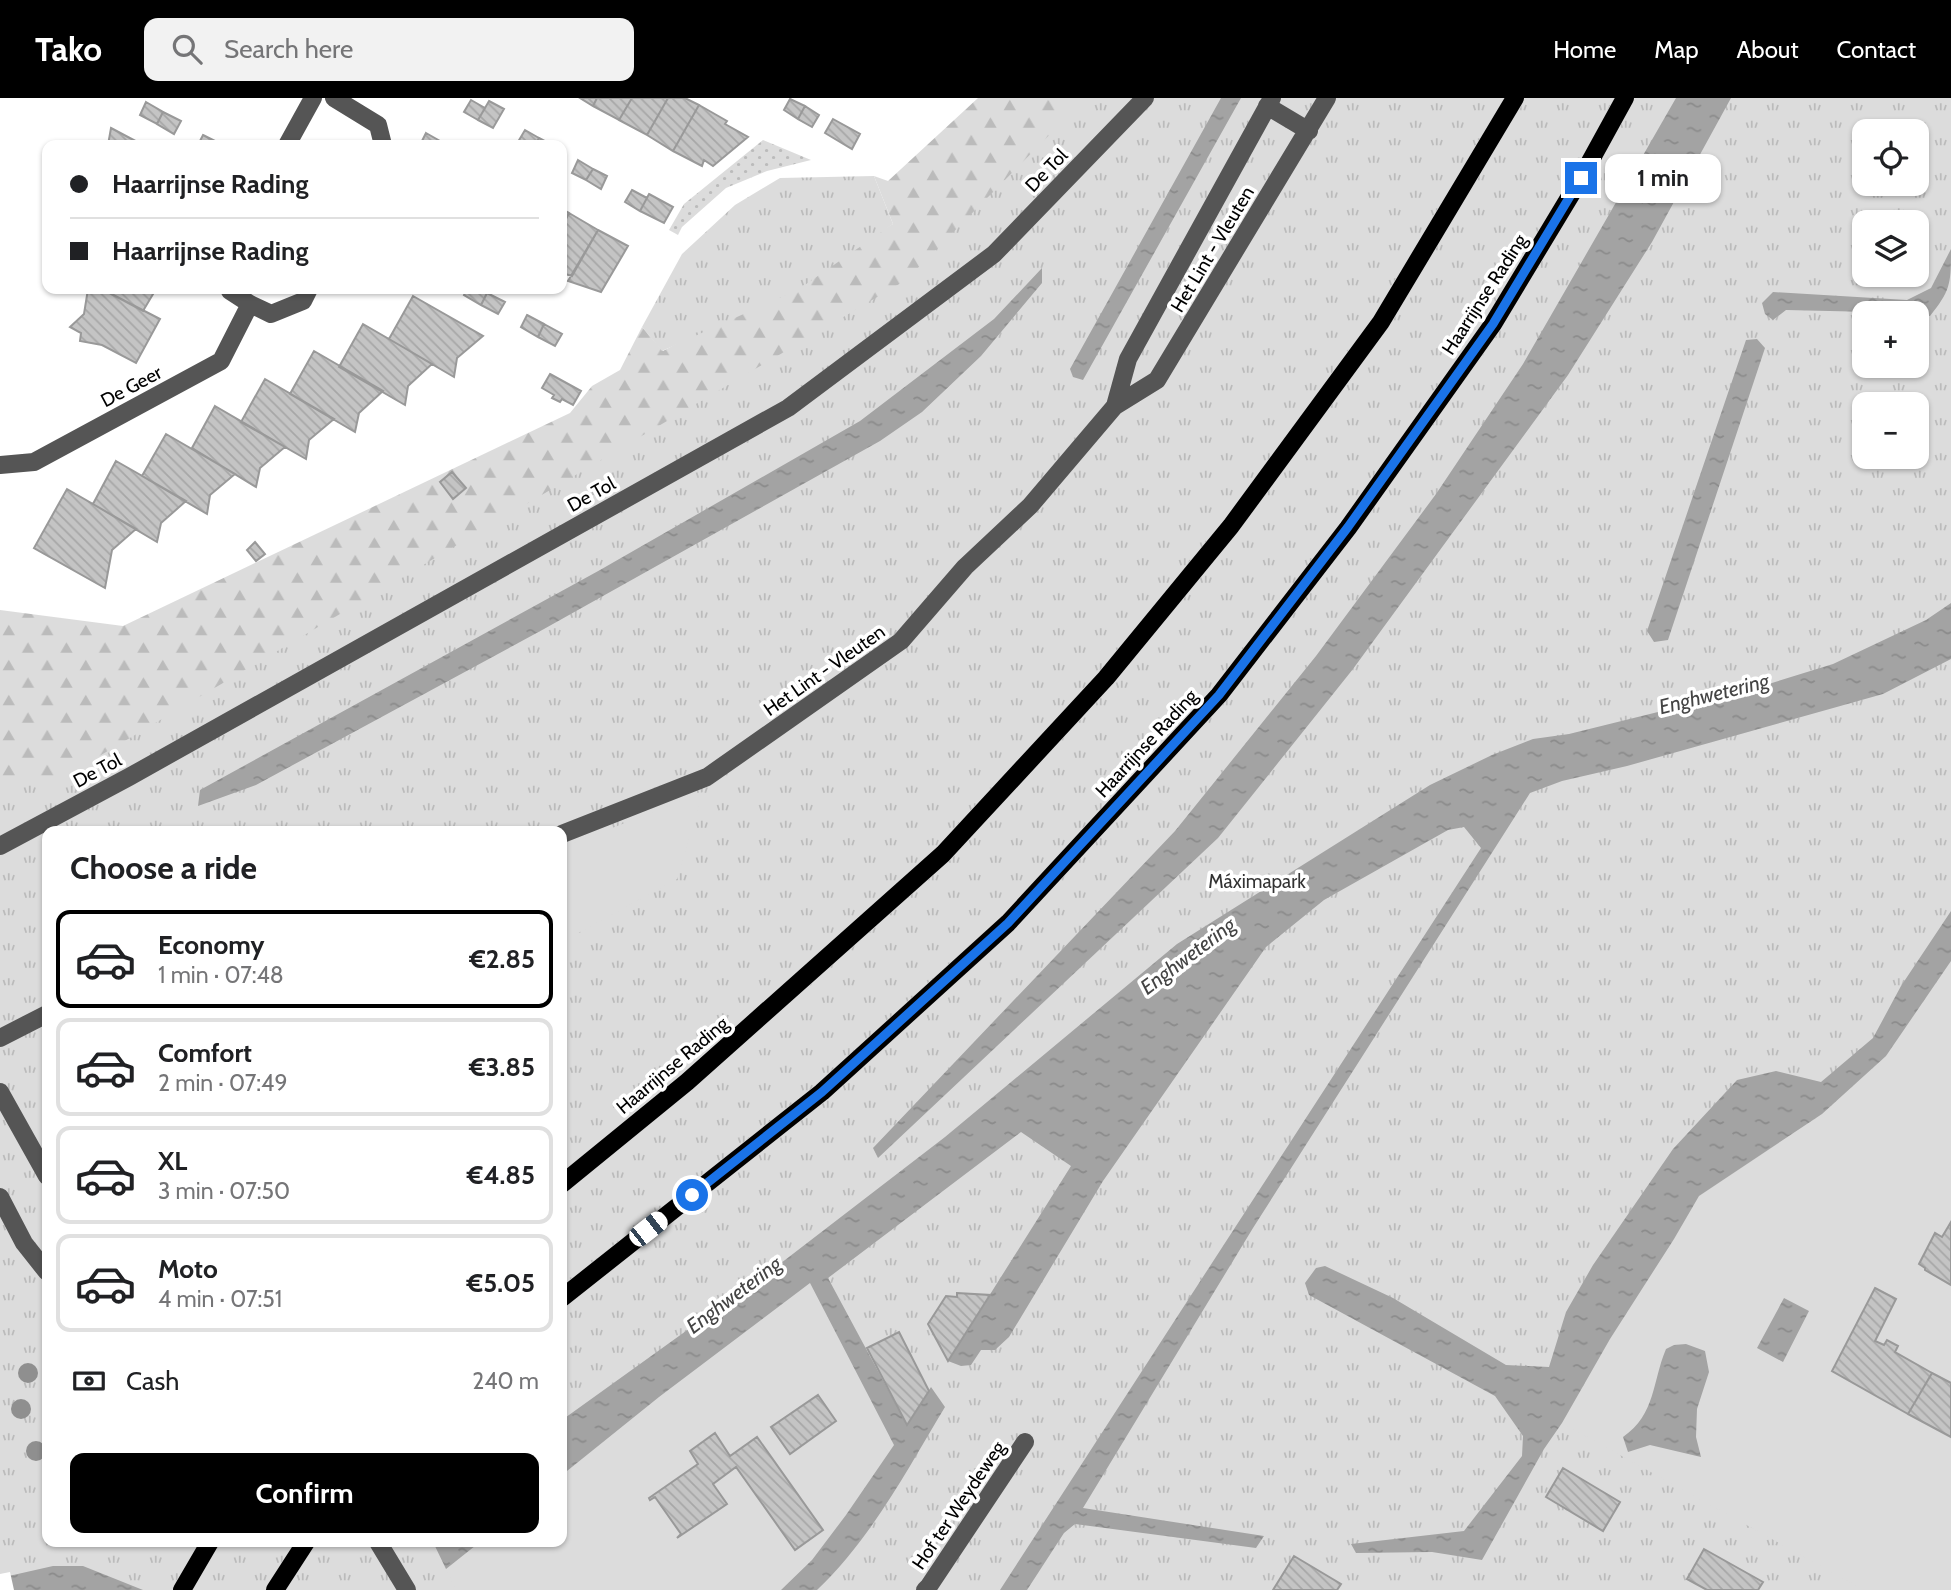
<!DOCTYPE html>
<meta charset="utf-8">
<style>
:root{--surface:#fff;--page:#f2f2f2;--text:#202124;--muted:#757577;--line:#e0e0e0;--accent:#000}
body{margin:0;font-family:Cabin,sans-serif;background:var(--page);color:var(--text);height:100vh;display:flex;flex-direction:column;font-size:26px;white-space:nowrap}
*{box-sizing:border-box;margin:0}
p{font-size:23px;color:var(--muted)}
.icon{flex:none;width:38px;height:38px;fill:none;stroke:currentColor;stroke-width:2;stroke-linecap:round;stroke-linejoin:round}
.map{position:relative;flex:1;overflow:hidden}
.drawer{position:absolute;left:42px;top:728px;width:525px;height:721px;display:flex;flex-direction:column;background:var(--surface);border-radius:14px;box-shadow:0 2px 5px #0004}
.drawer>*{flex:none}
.banner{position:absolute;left:42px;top:42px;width:525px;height:154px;border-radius:14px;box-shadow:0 2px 5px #0004;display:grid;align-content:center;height:154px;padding:0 28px;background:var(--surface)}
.tools{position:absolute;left:1852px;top:21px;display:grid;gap:14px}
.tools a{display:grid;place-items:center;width:77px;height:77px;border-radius:14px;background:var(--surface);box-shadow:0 2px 5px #0004;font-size:35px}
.end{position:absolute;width:32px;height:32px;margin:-16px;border:9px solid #1a73e8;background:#fff;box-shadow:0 0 0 4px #fff}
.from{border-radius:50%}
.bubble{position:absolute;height:49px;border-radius:14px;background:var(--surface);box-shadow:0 2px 5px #0004;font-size:23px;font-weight:800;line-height:49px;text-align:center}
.car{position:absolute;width:21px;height:42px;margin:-21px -10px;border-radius:9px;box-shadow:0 0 5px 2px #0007;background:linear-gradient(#fff 24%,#345 0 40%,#fff 0 76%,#345 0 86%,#fff 0)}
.banner b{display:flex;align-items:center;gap:24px;height:66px;font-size:26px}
.banner b+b{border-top:2px solid var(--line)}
.banner i{width:18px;height:18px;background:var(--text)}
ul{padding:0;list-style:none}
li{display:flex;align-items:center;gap:21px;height:98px;margin:0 14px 10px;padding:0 14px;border:4px solid var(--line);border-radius:14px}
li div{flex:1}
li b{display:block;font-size:26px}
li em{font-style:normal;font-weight:800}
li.on{border-color:var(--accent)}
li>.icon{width:63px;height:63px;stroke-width:1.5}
h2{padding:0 28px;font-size:32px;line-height:84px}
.pay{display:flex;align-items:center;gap:18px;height:77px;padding:0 28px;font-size:26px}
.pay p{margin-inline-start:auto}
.primary-button{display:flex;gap:14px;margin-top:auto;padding:14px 28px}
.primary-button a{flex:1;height:80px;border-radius:14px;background:var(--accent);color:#fff;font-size:28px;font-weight:800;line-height:80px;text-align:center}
header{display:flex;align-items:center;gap:42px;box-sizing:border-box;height:98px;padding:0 35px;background:var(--accent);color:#fff}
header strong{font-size:33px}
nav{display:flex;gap:38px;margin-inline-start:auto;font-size:24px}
.search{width:490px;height:63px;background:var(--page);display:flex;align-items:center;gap:18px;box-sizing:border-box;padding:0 24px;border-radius:14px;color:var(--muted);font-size:26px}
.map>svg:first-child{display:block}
.grass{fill:url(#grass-dots)}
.forest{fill:url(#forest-firs)}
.park{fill:url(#park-tufts);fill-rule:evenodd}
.garden{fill:#dcdcdc}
.water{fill:url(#water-ripples)}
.pier{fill:#fff}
.building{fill:url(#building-back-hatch);stroke:#999;stroke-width:2}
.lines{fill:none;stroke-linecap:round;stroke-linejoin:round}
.major-casing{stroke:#dbdbdb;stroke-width:19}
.minor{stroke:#555;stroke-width:18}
.major{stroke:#000;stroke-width:18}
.tree{fill:#8f8f8f}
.route{stroke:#1a73e8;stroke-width:9}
.labels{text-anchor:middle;stroke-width:7;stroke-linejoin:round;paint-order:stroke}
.street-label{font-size:19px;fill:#000;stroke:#fff}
.park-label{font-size:19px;fill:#333;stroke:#fff}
.water-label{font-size:21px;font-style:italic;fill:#444;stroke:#fff}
</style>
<header>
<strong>Tako</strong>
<div class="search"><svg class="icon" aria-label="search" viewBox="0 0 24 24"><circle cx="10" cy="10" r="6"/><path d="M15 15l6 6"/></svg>Search here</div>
<nav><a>Home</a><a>Map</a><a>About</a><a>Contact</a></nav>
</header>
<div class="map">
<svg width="1951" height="1492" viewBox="0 0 1951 1492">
<defs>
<pattern id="grass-dots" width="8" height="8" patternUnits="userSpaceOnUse" patternTransform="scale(1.75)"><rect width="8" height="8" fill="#dcdcdc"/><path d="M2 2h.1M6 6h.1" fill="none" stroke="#bbb" stroke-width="1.8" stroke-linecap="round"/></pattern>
<pattern id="forest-firs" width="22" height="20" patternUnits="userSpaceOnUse" patternTransform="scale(1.75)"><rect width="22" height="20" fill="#dcdcdc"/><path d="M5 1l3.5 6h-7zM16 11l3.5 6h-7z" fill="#bbb"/></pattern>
<pattern id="park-tufts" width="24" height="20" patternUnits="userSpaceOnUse" patternTransform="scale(1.75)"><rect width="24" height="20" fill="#dcdcdc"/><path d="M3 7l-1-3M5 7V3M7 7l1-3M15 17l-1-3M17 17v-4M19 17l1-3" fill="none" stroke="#bbb"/></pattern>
<pattern id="water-ripples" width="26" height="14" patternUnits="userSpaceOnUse" patternTransform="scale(1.75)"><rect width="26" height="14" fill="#a3a3a3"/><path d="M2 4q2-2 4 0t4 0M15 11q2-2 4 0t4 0" fill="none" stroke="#8b8b8b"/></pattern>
<pattern id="building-back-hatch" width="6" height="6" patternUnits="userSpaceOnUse" patternTransform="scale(1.75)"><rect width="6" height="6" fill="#c4c4c4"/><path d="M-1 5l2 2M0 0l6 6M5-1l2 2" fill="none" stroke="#a7a7a7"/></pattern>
</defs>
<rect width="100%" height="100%" fill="#fff"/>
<path class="grass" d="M763 42 811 62 767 73 726 90 682 129 678 137 669 132 684 106Z"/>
<path class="forest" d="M978 0H1105L939 172 156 637 7 709 0 699V512L123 528 570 315 592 288 620 272 642 229 663 253 893 126 874 78 888 83Z"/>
<path class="park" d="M1086 0H1951V1492H0V678L57 683 906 182ZM1864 33H1916V86H1864ZM1864 124H1916V177H1864ZM1864 215H1916V268H1864ZM1864 306H1916V359H1864ZM47 733H562V1444H47Z
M874 78 893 126 799 191 662 253 642 229 682 156 735 107 780 80Z"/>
<path class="garden" d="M703 694 677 781 562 844V750Z
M1951 863V1492H1864L1562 1325 1610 1241 1674 1141 1699 1098 1822 1016 1886 958Z
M810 1184 894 1347 846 1417 812 1462 781 1492H456L446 1471 480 1444H562V1377L659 1299Z"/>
<path class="water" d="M1221 0H1241L1083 282 1073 279 1070 271Z
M1676 0H1731L1652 144 1568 277 1353 571 1218 740 878 1060 873 1050 1175 733 1316 558 1436 396 1523 266Z
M1951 151C1951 185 1951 192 1930 218L1916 217V215L1786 212 1773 222 1765 216 1762 205 1773 194 1907 202 1931 190Z
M1042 170V185L981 258 922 314 880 343 544 531 256 687 198 708 200 692 600 472 860 323 994 221Z
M1757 241 1765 250 1668 542 1654 544 1647 533 1746 242Z
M1951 505V561L1883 596 1627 668 1562 683 1530 695 1253 1130 1083 1410 1264 1438 1256 1450 1075 1426 1064 1435 1027 1492H1000L1481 750 1464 729 1448 732 1324 802 1266 849 1103 1083 1009 1239 995 1252H981L971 1267 961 1268 948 1263 1071 1068 1021 1034 828 1180 907 1327 931 1289 945 1309C907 1372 871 1441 817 1492H781L812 1462 846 1417 894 1347 810 1185 659 1299 562 1377V1322L785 1162 945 1039 1177 846 1430 687 1492 657 1533 641 1569 636 1759 589 1833 566 1926 522Z
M1951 813V863L1886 958 1822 1016 1699 1098 1674 1141 1610 1241 1562 1325 1544 1351 1482 1462 1432 1454 1356 1455 1351 1446 1464 1433 1522 1358 1523 1338 1495 1298 1309 1197 1305 1185 1316 1170 1325 1168 1393 1200 1506 1267 1549 1269 1566 1214 1593 1167 1673 1051 1737 982 1776 973 1821 984 1873 940 1901 888Z
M1784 1200 1809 1213 1783 1264 1757 1250Z
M1686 1246 1705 1253 1709 1274 1697 1311 1696 1339 1701 1359 1650 1347 1628 1354 1623 1339C1656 1316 1652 1284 1666 1251L1674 1247Z
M433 1444H480L446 1471Z
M53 1468H83L143 1492H0V1480Z"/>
<path class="pier" d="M10 1474 14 1492H0V1476Z"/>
<path class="building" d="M580 0H597L593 8Z
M597 0H632L619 22 593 8Z
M632 0H668L647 37 619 22Z
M668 0H685L699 7 673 53 647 37Z
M790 1 805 8 798 21 784 12Z
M471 2 485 10 478 22 464 14Z
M489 3 504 11 493 30 478 22Z
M146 4 163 14 157 26 140 17Z
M699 7 727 23 725 26 748 39 713 68 704 62 702 68 673 53Z
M805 8 819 17 812 29 798 21Z
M163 14 181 23 174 36 157 26Z
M833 21 860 36 852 51 825 35Z
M111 30 143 47H108Z
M525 32 539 40 535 47H523L518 44Z
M426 35 447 47H420Z
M203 37 221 46 198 47Z
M539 40 552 47H535Z
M578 62 593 71 586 82 572 75Z
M593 71 607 78 601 91 586 82Z
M632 92 647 100 640 113 625 104Z
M649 96 673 109 664 125 640 113Z
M562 111 569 115 562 129Z
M569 115 598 132 572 178 562 175V129Z
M598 132 628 148 601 194 568 183Z
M88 191H102L160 221 136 265 102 247 80 243 81 235 70 229 84 216Z
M102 191H156L143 213Z
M467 191H481L487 195 481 207 464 197Z
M487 195 505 204 498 216 481 207Z
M413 198 483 238 457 260 454 279 389 241Z
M527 217 544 226 538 239 521 229Z
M363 226 432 266 408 288 405 307 339 269Z
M544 226 562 236 555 248 538 239Z
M314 253 383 293 359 315 355 334 290 296Z
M550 276 581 293 573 307 562 301 560 304 552 300 554 297 542 290Z
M265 281 334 321 309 342 306 361 241 324Z
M215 308 285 349 260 370 256 389 192 350Z
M166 336 235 376 210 397 207 416 142 378Z
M116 363 186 403 161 425 157 444 93 406Z
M452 374 466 390 453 401 440 384Z
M67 391 136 431 112 452 105 490 34 450Z
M255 444 265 456 256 463 247 452Z
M1951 1124V1187L1925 1172V1170L1919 1166 1935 1135 1942 1139Z
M1875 1190 1896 1201 1875 1243 1884 1247 1887 1242 1898 1248 1895 1254 1932 1275 1908 1316 1832 1273Z
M957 1195 990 1197 948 1263 928 1226 946 1198 957 1199Z
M899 1234 929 1293 907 1327 867 1250Z
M1932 1275 1951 1285V1339L1908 1316Z
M818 1297 836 1323 790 1356 771 1329Z
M715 1335 730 1358 757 1339 823 1432 795 1452 736 1369 713 1386 727 1406 677 1440 681 1436 655 1399 650 1402 649 1400 698 1366 690 1353Z
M1563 1370 1620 1404 1603 1433 1546 1399Z
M1704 1451 1763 1484 1758 1492H1707L1687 1481Z
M1294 1458 1341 1486 1337 1492H1273Z"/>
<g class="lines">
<g class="major-casing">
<path id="major" d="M562 1086 687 984 943 756 1106 580 1231 428 1381 224 1515 0
M562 1200 822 994 1008 825 1219 597 1348 430 1493 226 1581 80 1625 0
M182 1492 210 1444
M275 1492 306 1444"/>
</g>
<path class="minor" d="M334 0 378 27 383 47
M1267 8 1309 33
M287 47 313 0
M250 206 271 216 303 203 309 191
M1115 308 1128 261 1272 0
M0 367 34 364 221 263 250 206 230 193 229 191
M562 736 707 679 901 543 965 469 1030 408 1115 308 1157 282 1327 0
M0 748 129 679 788 310 994 156 1145 0
M0 940 47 916
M0 994 47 1078
M0 1099 24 1145 47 1174
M378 1444 407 1492
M925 1492 929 1488 1025 1344"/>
<use href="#major" class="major"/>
</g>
<g class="tree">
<circle cx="28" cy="1275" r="10"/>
<circle cx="21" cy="1311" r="10"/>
<circle cx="36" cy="1353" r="10"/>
</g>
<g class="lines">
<path class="route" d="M692 1097 822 994 1008 825 1219 597 1348 429 1493 226 1581 80"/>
</g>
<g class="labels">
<g class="street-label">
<text transform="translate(1046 72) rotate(-46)" y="7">De Tol</text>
<text transform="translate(1212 151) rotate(-59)" y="7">Het Lint - Vleuten</text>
<text transform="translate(1484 196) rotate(-57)" y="7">Haarrijnse Rading</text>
<text transform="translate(131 288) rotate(-28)" y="7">De Geer</text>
<text transform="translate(591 396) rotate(-29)" y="7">De Tol</text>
<text transform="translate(824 572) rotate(-35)" y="7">Het Lint - Vleuten</text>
<text transform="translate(1146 645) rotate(-47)" y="7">Haarrijnse Rading</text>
<text transform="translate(97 672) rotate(-28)" y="7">De Tol</text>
<text transform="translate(672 967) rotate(-40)" y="7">Haarrijnse Rading</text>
<text transform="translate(958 1407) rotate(-56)" y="7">Hof ter Weydeweg</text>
</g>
<g class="park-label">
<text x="1257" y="790">Máximapark</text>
</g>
<g class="water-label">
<text transform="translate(1714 596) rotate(-14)" y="7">Enghwetering</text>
<text transform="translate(1188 858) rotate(-37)" y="7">Enghwetering</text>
<text transform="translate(734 1197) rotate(-37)" y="7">Enghwetering</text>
</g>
</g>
</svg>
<div class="tools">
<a><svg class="icon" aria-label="locate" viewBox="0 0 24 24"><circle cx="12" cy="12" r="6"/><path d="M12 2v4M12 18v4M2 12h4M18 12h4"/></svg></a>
<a><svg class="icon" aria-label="layers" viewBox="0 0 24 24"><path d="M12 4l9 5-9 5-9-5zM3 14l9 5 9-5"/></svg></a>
<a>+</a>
<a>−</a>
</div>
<i class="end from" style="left:692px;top:1097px"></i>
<i class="end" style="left:1581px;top:80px"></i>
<div class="bubble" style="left:1605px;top:56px;width:116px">1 min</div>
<i class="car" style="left:648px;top:1131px;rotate:52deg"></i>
<div class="banner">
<b><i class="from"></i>Haarrijnse Rading</b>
<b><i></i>Haarrijnse Rading</b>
</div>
<section class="drawer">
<h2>Choose a ride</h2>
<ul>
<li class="on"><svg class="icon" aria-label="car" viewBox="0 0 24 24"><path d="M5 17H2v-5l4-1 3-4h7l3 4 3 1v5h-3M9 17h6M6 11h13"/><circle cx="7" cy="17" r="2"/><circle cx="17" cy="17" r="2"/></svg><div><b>Economy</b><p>1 min · 07:48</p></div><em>€2.85</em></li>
<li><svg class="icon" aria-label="car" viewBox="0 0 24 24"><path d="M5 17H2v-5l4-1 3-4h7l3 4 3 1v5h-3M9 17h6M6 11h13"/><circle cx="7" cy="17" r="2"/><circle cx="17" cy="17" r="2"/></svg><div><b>Comfort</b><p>2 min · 07:49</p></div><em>€3.85</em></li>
<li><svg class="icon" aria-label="car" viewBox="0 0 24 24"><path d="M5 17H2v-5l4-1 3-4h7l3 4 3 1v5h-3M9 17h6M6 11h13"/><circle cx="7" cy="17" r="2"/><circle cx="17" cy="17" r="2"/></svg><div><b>XL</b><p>3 min · 07:50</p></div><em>€4.85</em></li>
<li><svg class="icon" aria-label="car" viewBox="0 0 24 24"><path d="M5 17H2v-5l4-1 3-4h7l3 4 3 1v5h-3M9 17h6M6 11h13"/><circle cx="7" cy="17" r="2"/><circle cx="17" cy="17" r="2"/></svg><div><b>Moto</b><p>4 min · 07:51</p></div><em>€5.05</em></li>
</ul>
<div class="pay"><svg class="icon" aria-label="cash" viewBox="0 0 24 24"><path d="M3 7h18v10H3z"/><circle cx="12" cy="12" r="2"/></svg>Cash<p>240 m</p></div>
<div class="primary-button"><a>Confirm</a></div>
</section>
</div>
